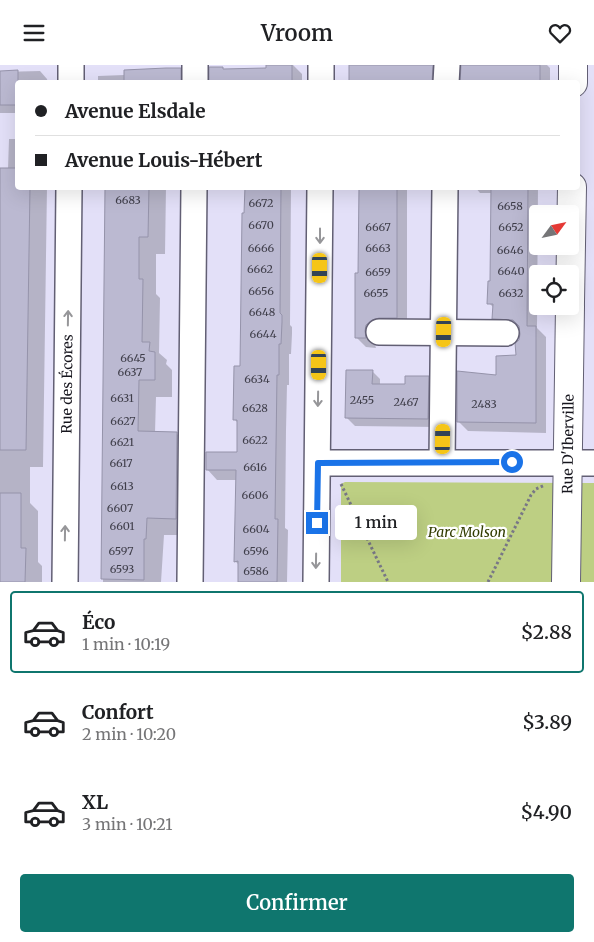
<!DOCTYPE html>
<html lang="fr">
<meta charset="utf-8">
<style>
:root{--surface:#fff;--page:#f2f2f2;--text:#202124;--muted:#757577;--line:#e0e0e0;--accent:#0f766e}
body{margin:0;font-family:Merriweather,serif;background:var(--page);color:var(--text);height:100vh;display:flex;flex-direction:column;font-size:19px;white-space:nowrap}
*{box-sizing:border-box;margin:0}
p{font-size:16px;color:var(--muted)}
.icon{flex:none;width:28px;height:28px;fill:none;stroke:currentColor;stroke-width:2;stroke-linecap:round;stroke-linejoin:round}
.map{position:relative;height:517px;overflow:hidden}
.details{display:flex;flex-direction:column;background:var(--surface);flex:1}
.details>*{flex:none}
.guide{position:absolute;left:15px;top:15px;width:565px;height:110px;border-radius:5px;box-shadow:0 5px 20px #0002;display:grid;align-content:center;height:110px;padding:0 20px;background:var(--surface)}
.needle{width:32px;rotate:57deg}
.tools{position:absolute;left:529px;top:140px;display:grid;gap:10px}
.tools a{display:grid;place-items:center;width:50px;height:50px;border-radius:5px;background:var(--surface);box-shadow:0 5px 20px #0002;font-size:25px}
.end{position:absolute;width:22px;height:22px;margin:-11px;border:6px solid #1a73e8;background:#fff;box-shadow:0 0 0 2px #fff}
.from{border-radius:50%}
.bubble{position:absolute;height:35px;border-radius:5px;background:var(--surface);box-shadow:0 5px 20px #0002;font-size:16px;font-weight:600;line-height:35px;text-align:center}
.car{position:absolute;width:15px;height:30px;margin:-15px -8px;border-radius:6px;box-shadow:0 0 4px 1px #0007;background:linear-gradient(#f5c518 24%,#345 0 40%,#f5c518 0 76%,#345 0 86%,#f5c518 0)}
.guide b{display:flex;align-items:center;gap:18px;height:48px;font-size:19px}
.guide b+b{border-top:1px solid var(--line)}
.guide i{width:12px;height:12px;background:var(--text)}
ul{padding:9px 0 0;list-style:none}
li{display:flex;align-items:center;gap:15px;height:82px;margin:0 10px 8px;padding:0 10px;border:2px solid transparent;border-radius:5px}
li div{flex:1}
li b{display:block;font-size:19px}
li em{font-style:normal;font-weight:600}
li.active{border-color:var(--accent)}
li>.icon{width:45px;height:45px;stroke-width:1.5}
.cta{display:flex;gap:10px;margin-top:auto;padding:10px 20px}
.cta a{flex:1;height:58px;border-radius:5px;background:var(--accent);color:#fff;font-size:20px;font-weight:600;line-height:58px;text-align:center}
header{display:flex;justify-content:space-between;align-items:center;height:65px;padding:0 20px;background:var(--surface);font-size:22px;font-weight:600}
.map>svg:first-child{display:block}
.green{fill:#bdcf83}
.shadow{fill:#0003}
.building{fill:#bbb9d1;stroke:#9593aa}
.lines{fill:none;stroke-linecap:round;stroke-linejoin:round}
.minor-casing{stroke:#625f74;stroke-width:28}
.major-casing{stroke:#625f74;stroke-width:30}
.path{stroke:#787786;stroke-width:3;stroke-dasharray:2.5 2.5;stroke-linecap:butt}
.minor{stroke:#fff;stroke-width:25}
.major{stroke:#fff;stroke-width:28}
.oneway{stroke:#969699}
.route{stroke:#1a73e8;stroke-width:6}
.labels{text-anchor:middle;stroke-width:4.5;stroke-linejoin:round;paint-order:stroke}
.number-label{font-size:11px;fill:#3f3e4a}
.street-label{font-size:14px;fill:#16151d;stroke:#fff}
.park-label{font-size:14px;font-style:italic;fill:#323c00;stroke:#fff}
</style>
<header><svg class="icon" aria-label="menu" viewBox="0 0 24 24"><path d="M4 6h16M4 12h16M4 18h16"/></svg>Vroom<svg class="icon" aria-label="heart" viewBox="0 0 24 24"><path d="M12 20l-8-8c-3-5 5-10 8-4 3-6 11-1 8 4z"/></svg></header>
<div class="map">
<svg width="594" height="517" viewBox="0 0 594 517">
<rect width="100%" height="100%" fill="#e3e0f8"/>
<path class="green" d="M345 417 594 418V517H341V419Z"/>
<path class="shadow" d="M267 0H293L302 9V18H209L222 3 224 5 267 4Z
M351 0H442V18H350Z
M463 0H547L550 3V18H462Z
M180 4 191 15V18H98V11L124 10V5Z
M40 6 47 14 48 18H18V48H0V7Z
M9 74H18V122H47L43 402H30V438L38 446V497L42 501V517H0V104H8Z
M106 122H166L165 189H156V229L160 233 159 288 167 295 166 299 172 305V332H156L155 368 177 369 194 386 193 470H164L161 517H103Z
M247 122H291L290 260 292 262V269L291 289H289V320H287L286 366 285 463 288 465 287 517H239V500L235 496 237 415H217L207 404 238 388V358L234 354 241 302Z
M360 122H407V262L374 277 376 283 366 282 356 272 359 209Z
M475 122H538L537 263 546 272V368L468 366 458 356 517 292 521 265 504 263 494 253V243L489 238 491 217 492 131 491 128H480Z
M372 306 380 314V320L407 321 428 312 436 320V362L355 361 347 353Z"/>
<path class="building" d="M266 0H292V18H209V2H223V4L266 3Z
M349 0H433L432 18H349Z
M461 0H540V18H460Z
M166 3H181V18H124V5Z
M18 5V40H0V6Z
M0 103H18V122H30L26 385H0Z
M105 122H149L148 172H139V214H143L142 277H150L149 286 155 287V315H139L138 366 177 367 176 454 147 453 146 474H144V515L101 514Z
M245 122H281L280 248 282 250V257L281 279H279V310H277L275 454H278L277 517H238V496L234 497 236 405H206V387H237V355H233L234 301H240L242 148H244Z
M359 122H397V253H379L372 255 366 260 365 266 366 273H355V208H358Z
M491 122H528L527 261H536V358L457 357V306L496 310V291L516 290 515 278 519 275 520 269 519 261 513 255 492 254 493 239H487L488 216H490Z
M346 305H373L372 319H405V311H429L428 354 345 353Z
M0 428H21V483H26L25 517H0Z"/>
<g class="lines">
<g class="minor-casing">
<g id="minor">
<path d="M71 18V0"/>
<path d="M195 18V0"/>
<path d="M321 18V0"/>
<path d="M446 18 447 0"/>
<path d="M379 267 506 268"/>
<path d="M442 397 445 122"/>
<path d="M318 398H594"/>
<path id="s1" d="M65 517 69 122"/>
<path d="M190 517 194 122"/>
<path d="M316 517 320 122"/>
</g>
</g>
<g class="major-casing">
<g id="major">
<path d="M573 18V0"/>
<path d="M570 237 572 122"/>
<path id="s2" d="M566 517 570 241"/>
</g>
</g>
<path class="path" d="M341 419 388 517
M488 517 531 430 536 424 545 420"/>
<use href="#minor" class="minor"/>
<use href="#major" class="major"/>
</g>
<defs><path id="oneway-shaft" d="M-6 0H5M1.5-3L5.5 0L1.5 3" fill="none" stroke-width="1.6" stroke-linecap="round" stroke-linejoin="round" transform="scale(1.25)"/></defs>
<g class="oneway">
<use href="#oneway-shaft" transform="translate(320 171) rotate(90)"/>
<use href="#oneway-shaft" transform="translate(68 253) rotate(-89)"/>
<use href="#oneway-shaft" transform="translate(318 334) rotate(91)"/>
<use href="#oneway-shaft" transform="translate(65 468) rotate(-89)"/>
<use href="#oneway-shaft" transform="translate(316 496) rotate(91)"/>
</g>
<g class="lines">
<path class="route" d="M317 458 318 398 512 397"/>
</g>
<g class="labels">
<g class="number-label">
<text x="128" y="139">6683</text>
<text x="261" y="142">6672</text>
<text x="510" y="145">6658</text>
<text x="261" y="164">6670</text>
<text x="378" y="166">6667</text>
<text x="511" y="166">6652</text>
<text x="261" y="187">6666</text>
<text x="378" y="187">6663</text>
<text x="510" y="189">6646</text>
<text x="260" y="208">6662</text>
<text x="511" y="210">6640</text>
<text x="378" y="211">6659</text>
<text x="261" y="230">6656</text>
<text x="376" y="232">6655</text>
<text x="511" y="232">6632</text>
<text x="262" y="251">6648</text>
<text x="263" y="273">6644</text>
<text x="133" y="297">6645</text>
<text x="130" y="311">6637</text>
<text x="257" y="318">6634</text>
<text x="122" y="337">6631</text>
<text x="362" y="339">2455</text>
<text x="406" y="341">2467</text>
<text x="484" y="343">2483</text>
<text x="255" y="347">6628</text>
<text x="123" y="360">6627</text>
<text x="255" y="379">6622</text>
<text x="122" y="381">6621</text>
<text x="121" y="402">6617</text>
<text x="255" y="406">6616</text>
<text x="122" y="425">6613</text>
<text x="255" y="434">6606</text>
<text x="120" y="447">6607</text>
<text x="122" y="465">6601</text>
<text x="256" y="468">6604</text>
<text x="121" y="490">6597</text>
<text x="256" y="490">6596</text>
<text x="122" y="508">6593</text>
<text x="256" y="510">6586</text>
</g>
<g class="street-label">
<text dy="5" stroke="none"><textPath href="#s1" startOffset="198">Rue des Écores</textPath></text>
<text dy="5" stroke="none"><textPath href="#s2" startOffset="138">Rue D'Iberville</textPath></text>
</g>
<g class="park-label">
<text x="467" y="472">Parc Molson</text>
</g>
</g>
</svg>
<div class="tools">
<a><svg class="needle" viewBox="-14 -14 28 28"><path d="M0-13l5 13h-10z" fill="#e53935"/><path d="M0 13l5-13h-10z" fill="#757577"/></svg></a>
<a><svg class="icon" aria-label="locate" viewBox="0 0 24 24"><circle cx="12" cy="12" r="6"/><path d="M12 2v4M12 18v4M2 12h4M18 12h4"/></svg></a>
</div>
<i class="end from" style="left:512px;top:397px"></i>
<i class="end" style="left:317px;top:458px"></i>
<div class="bubble" style="left:335px;top:440px;width:82px">1 min</div>
<i class="car" style="left:320px;top:203px;rotate:180deg"></i>
<i class="car" style="left:444px;top:267px;rotate:181deg"></i>
<i class="car" style="left:319px;top:300px;rotate:180deg"></i>
<i class="car" style="left:443px;top:374px;rotate:1deg"></i>
<div class="guide">
<b><i class="from"></i>Avenue Elsdale</b>
<b><i></i>Avenue Louis-Hébert</b>
</div>
</div>
<section class="details">
<ul>
<li class="active"><svg class="icon" aria-label="car" viewBox="0 0 24 24"><path d="M5 17H2v-5l4-1 3-4h7l3 4 3 1v5h-3M9 17h6M6 11h13"/><circle cx="7" cy="17" r="2"/><circle cx="17" cy="17" r="2"/></svg><div><b>Éco</b><p>1 min · 10:19</p></div><em>$2.88</em></li>
<li><svg class="icon" aria-label="car" viewBox="0 0 24 24"><path d="M5 17H2v-5l4-1 3-4h7l3 4 3 1v5h-3M9 17h6M6 11h13"/><circle cx="7" cy="17" r="2"/><circle cx="17" cy="17" r="2"/></svg><div><b>Confort</b><p>2 min · 10:20</p></div><em>$3.89</em></li>
<li><svg class="icon" aria-label="car" viewBox="0 0 24 24"><path d="M5 17H2v-5l4-1 3-4h7l3 4 3 1v5h-3M9 17h6M6 11h13"/><circle cx="7" cy="17" r="2"/><circle cx="17" cy="17" r="2"/></svg><div><b>XL</b><p>3 min · 10:21</p></div><em>$4.90</em></li>
</ul>
<div class="cta"><a>Confirmer</a></div>
</section>
